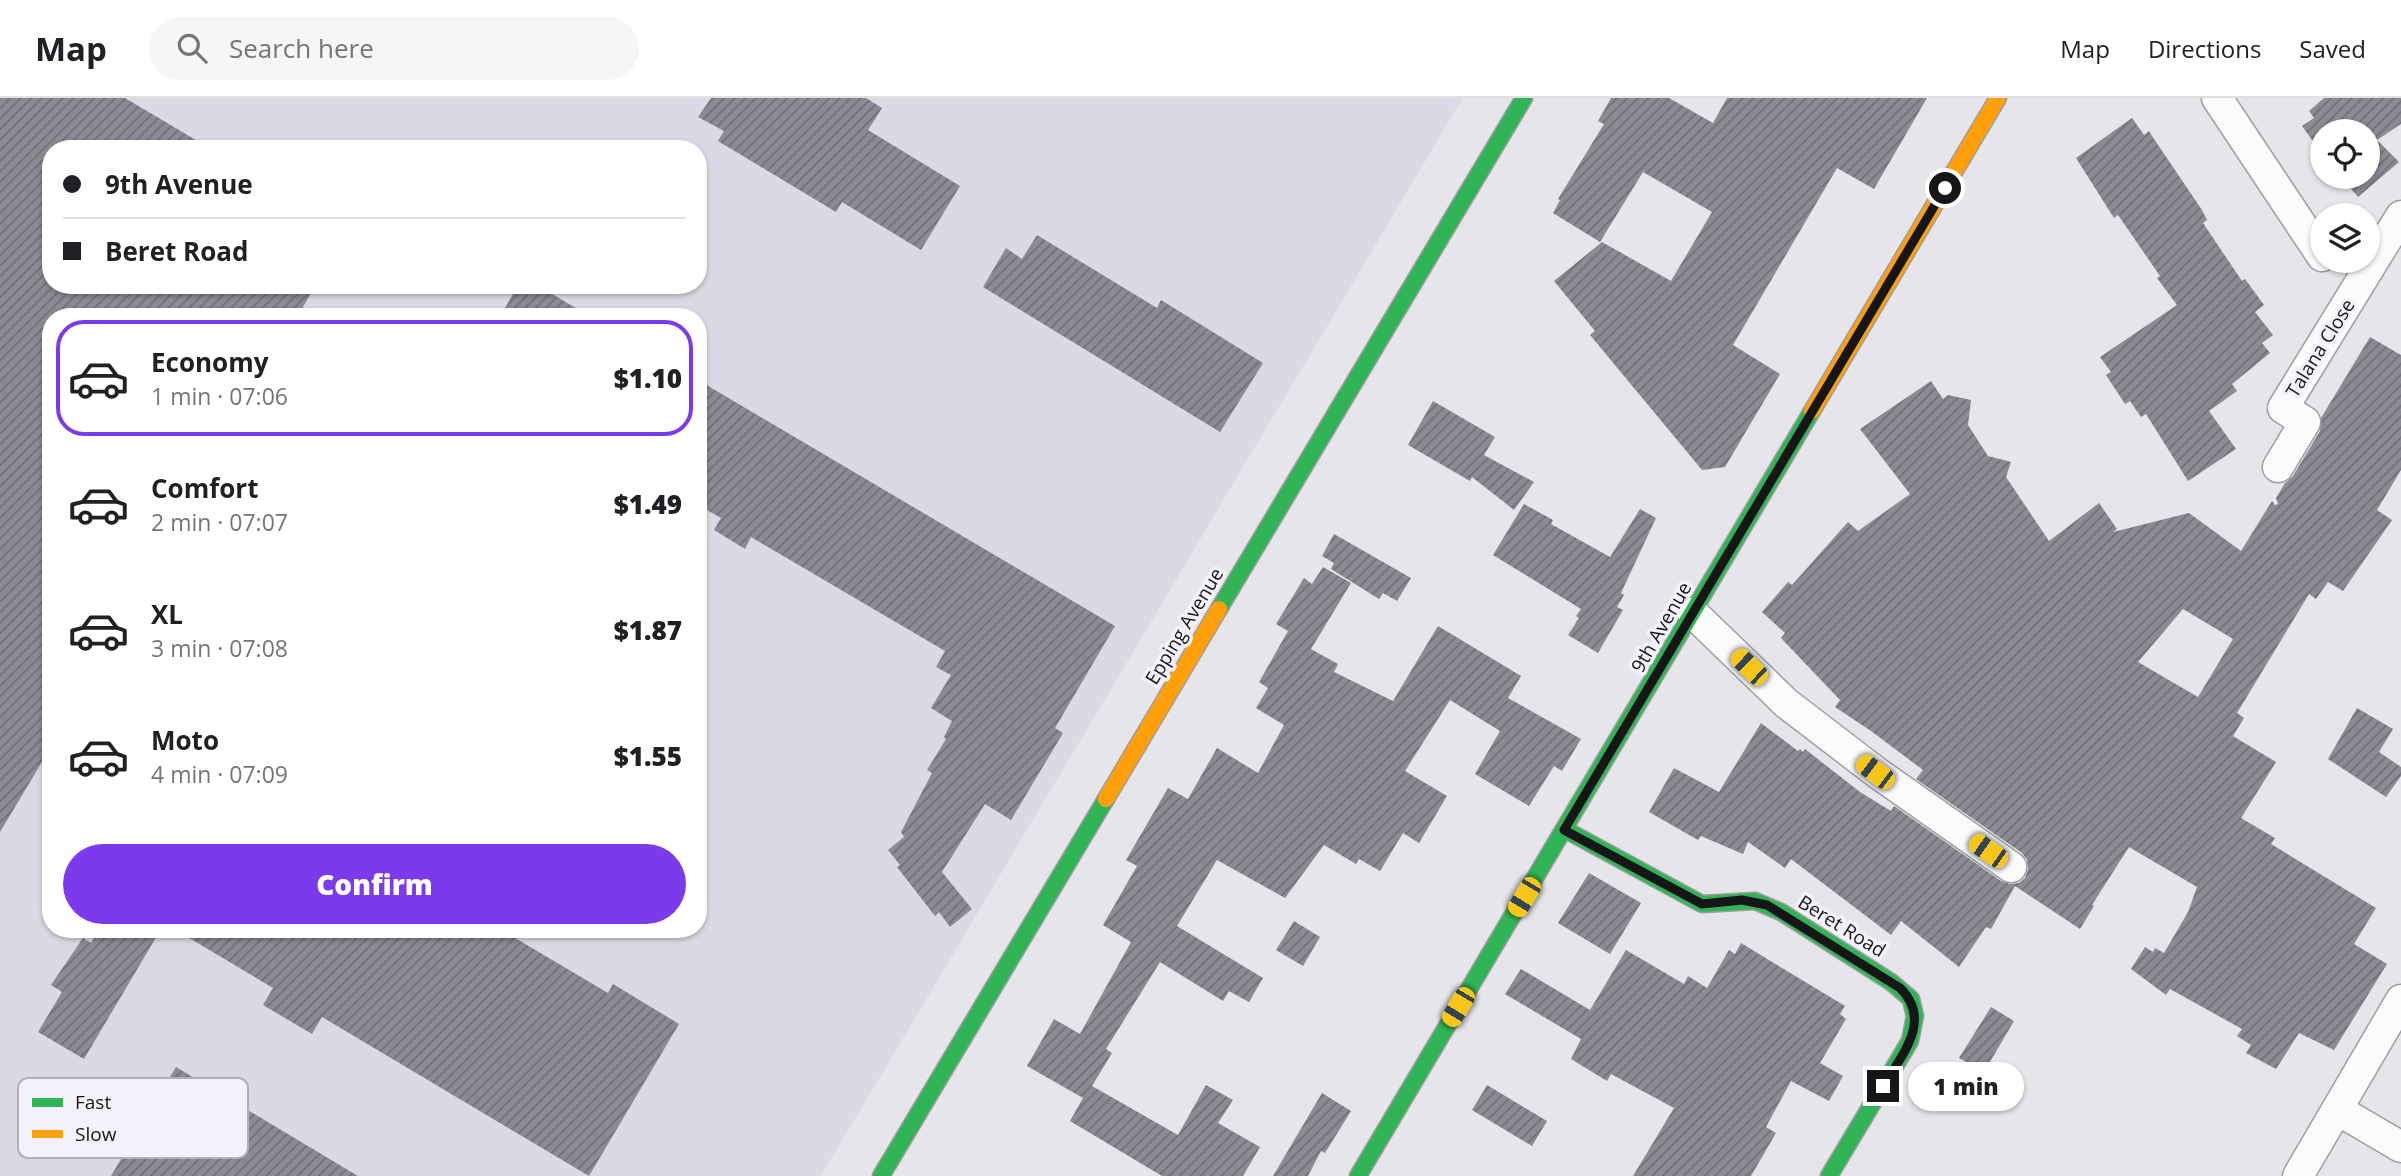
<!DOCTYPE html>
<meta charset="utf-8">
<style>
:root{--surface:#fff;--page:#f6f6f6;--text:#202124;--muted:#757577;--line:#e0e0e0;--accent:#7c3aed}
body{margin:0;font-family:"Open Sans",sans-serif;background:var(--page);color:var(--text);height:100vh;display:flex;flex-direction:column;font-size:26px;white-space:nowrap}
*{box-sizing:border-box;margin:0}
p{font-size:23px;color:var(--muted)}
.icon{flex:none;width:38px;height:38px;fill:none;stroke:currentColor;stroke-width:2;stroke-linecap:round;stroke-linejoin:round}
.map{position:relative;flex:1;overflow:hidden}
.side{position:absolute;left:42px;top:210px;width:665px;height:630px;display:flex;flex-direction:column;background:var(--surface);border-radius:28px;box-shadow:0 2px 5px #0004}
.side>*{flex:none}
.top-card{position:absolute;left:42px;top:42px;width:665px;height:154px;border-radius:28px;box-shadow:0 2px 5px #0004;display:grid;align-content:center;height:154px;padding:0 21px;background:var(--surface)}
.buttons{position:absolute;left:2310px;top:21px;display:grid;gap:14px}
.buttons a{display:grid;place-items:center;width:70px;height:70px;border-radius:50%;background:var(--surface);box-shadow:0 2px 5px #0004;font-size:35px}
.end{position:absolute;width:32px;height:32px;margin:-16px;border:9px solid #161518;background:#fff;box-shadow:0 0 0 4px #fff}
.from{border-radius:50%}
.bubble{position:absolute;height:49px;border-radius:24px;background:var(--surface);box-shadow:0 2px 5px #0004;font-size:23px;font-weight:800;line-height:49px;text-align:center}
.car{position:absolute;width:21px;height:42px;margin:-21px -10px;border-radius:9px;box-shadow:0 0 5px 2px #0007;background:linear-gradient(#f5c518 24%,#345 0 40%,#f5c518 0 76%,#345 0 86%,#f5c518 0)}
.top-card b{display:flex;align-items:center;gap:24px;height:66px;font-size:26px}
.top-card b+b{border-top:2px solid var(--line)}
.top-card i{width:18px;height:18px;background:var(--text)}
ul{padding:12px 0 0;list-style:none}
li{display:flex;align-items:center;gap:21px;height:116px;margin:0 14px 10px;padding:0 7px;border:4px solid transparent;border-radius:28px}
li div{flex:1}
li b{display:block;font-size:26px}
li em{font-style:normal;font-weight:800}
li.current{border-color:var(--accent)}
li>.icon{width:63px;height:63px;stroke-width:1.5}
.button{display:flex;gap:14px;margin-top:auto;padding:14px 21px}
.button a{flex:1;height:80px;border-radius:42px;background:var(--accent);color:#fff;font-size:28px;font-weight:800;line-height:80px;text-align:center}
header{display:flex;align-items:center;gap:42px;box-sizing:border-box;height:98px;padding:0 35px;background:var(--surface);border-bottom:2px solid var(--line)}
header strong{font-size:33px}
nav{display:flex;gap:38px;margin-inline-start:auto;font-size:24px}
.search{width:490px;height:63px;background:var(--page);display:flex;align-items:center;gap:18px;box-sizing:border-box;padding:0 24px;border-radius:38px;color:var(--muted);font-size:26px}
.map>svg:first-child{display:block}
.built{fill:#dbdae4;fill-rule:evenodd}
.building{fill:url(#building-hatch);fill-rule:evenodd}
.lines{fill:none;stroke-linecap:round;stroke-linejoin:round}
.street-casing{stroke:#9e9da1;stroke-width:33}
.fast-casing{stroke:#9e9da1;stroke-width:19}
.slow-casing{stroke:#9e9da1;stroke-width:19}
.street{stroke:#fbfbfc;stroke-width:30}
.fast{stroke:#30b455;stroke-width:16}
.slow{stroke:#ff9f0a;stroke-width:16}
.route{stroke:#161518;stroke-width:9}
.labels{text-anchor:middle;stroke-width:7;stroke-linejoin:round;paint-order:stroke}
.street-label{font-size:19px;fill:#161518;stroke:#f3f1f9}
.key{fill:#f3f1f9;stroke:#b1afb6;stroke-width:2}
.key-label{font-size:19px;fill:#161518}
</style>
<header>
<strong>Map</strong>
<div class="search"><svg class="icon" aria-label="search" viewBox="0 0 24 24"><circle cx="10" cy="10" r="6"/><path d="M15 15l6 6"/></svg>Search here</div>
<nav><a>Map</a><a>Directions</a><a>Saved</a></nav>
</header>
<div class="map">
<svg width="2401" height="1078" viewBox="0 0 2401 1078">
<defs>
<pattern id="building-hatch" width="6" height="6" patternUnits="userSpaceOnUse" patternTransform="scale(1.75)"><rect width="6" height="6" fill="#8c8a93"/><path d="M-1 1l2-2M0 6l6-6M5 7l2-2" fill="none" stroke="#717077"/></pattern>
</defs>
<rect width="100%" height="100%" fill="#e6e6ea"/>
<path class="built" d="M0 0H1463L821 1078H0ZM51 51H698V187H51ZM51 219H698V831H51Z"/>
<path class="building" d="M0 0H125L211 51H51V187H316L297 219H51V649L0 734Z
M711 0H866L882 10 868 32 960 88 921 152 842 104 836 114 718 43 724 33 698 19Z
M1611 0H1669L1713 25 1727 0H1927L1874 91 1837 70 1733 247 1780 276 1725 369 1702 372 1590 237 1595 233 1554 183 1602 144 1671 183 1712 114 1643 74 1600 144 1553 115 1560 102 1558 101 1604 26 1598 23Z
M2324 0H2401V26L2377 42 2399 64 2358 99 2341 79H2368V33H2322V56L2302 28 2314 20 2309 13Z
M2132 20 2144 37 2149 33 2154 41 2202 112 2207 122 2203 125 2242 183 2245 181 2264 207 2255 214 2273 237 2262 245 2270 255 2232 286 2237 293 2209 313 2236 351 2188 383 2146 316 2141 319 2130 303 2125 306 2106 277 2111 274 2100 259 2177 207 2157 180 2160 178 2118 117 2114 120 2076 60Z
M1037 137 1157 210 1161 202 1263 265 1220 334 983 189 1006 150 1022 161Z
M518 187H537L591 219H500Z
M2370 239 2401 257V372L2377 412 2392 422 2343 493 2328 484 2316 501 2309 496 2237 615 2244 620 2233 638 2276 664 2241 720 2275 740 2271 746 2376 810 2354 846 2387 866 2334 952 2299 935 2276 971 2246 955 2251 947 2237 938 2242 931 2170 891 2166 897 2131 871 2145 849 2153 854 2155 850 2164 855 2188 814 2197 789 2129 749 2092 807 2094 808 2080 831 2015 788 1991 831 1986 829 1959 869 1901 823 1891 837 1791 761 1785 770 1748 744 1743 756 1701 738 1698 742 1649 714 1674 670 1719 694 1761 625 1798 653 1800 651 1803 654 1805 651 1860 694 1891 713 1894 708 2001 783 2010 786 2019 785 2025 780 2028 771 2027 762 2022 755 1916 681 1923 672 1871 633 1835 609 1840 602 1781 540 1785 535 1762 514 1788 484 1792 487 1848 424 1858 433 1910 396 1860 331 1931 283 1943 301 1948 297 1971 302 1968 327 1988 358 2011 364 2006 379 2049 443 2099 405 2117 431 2113 434 2189 415 2241 453 2272 403 2275 407 2278 406 2276 400 2285 385 2293 378 2320 333 2321 320ZM2183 511 2233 541 2198 599 2138 564Z
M698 282 1115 528 1055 630 1063 635 1011 722 985 706 942 774 972 811 950 829 939 814 935 818 897 769 900 767 888 752 904 739 901 734 932 675 927 672 946 641 944 639 952 623 931 610 951 577 936 569 945 553 751 439 745 451 714 432 721 420 698 407Z
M1433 303 1495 339 1484 357 1534 384 1514 412 1472 379 1470 383 1408 347Z
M1524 406 1553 422 1551 426 1610 459 1640 411 1656 420 1621 495 1624 497 1617 509 1623 512 1598 555 1568 537 1579 520 1576 518 1581 511 1493 457Z
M1334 436 1411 480 1397 503 1383 495 1379 501 1331 471 1334 465 1322 458Z
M1323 469 1351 485 1311 551 1338 566 1334 574 1393 603 1438 528 1521 578 1508 600 1581 641 1562 673 1554 668 1529 708 1475 676 1500 633 1450 602 1405 673 1447 698 1419 745 1403 735 1380 773 1359 761 1356 766 1324 747 1285 800 1217 762 1177 828 1263 880 1249 904 1229 893 1223 903 1160 864 1106 951 1112 955 1092 988 1178 1037 1206 987 1233 1002 1218 1025 1260 1049 1243 1078H1162L1070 1023 1083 1000 1027 968 1054 921 1080 936 1131 844 1103 827 1137 768 1126 762 1168 690 1188 701 1217 650 1258 675 1284 627 1256 610 1268 590 1259 584 1288 533 1276 526 1304 480 1312 486Z
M2357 610 2393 631 2379 654 2401 669V678L2386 699 2328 661Z
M1589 775 1641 805 1610 856 1558 825Z
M1294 823 1320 839 1303 868 1276 852Z
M99 831H161L84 961 38 934 62 894 51 887 83 840 91 845Z
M174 831H500L608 895 613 886 679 926 589 1078 322 919 312 936 263 907 273 890Z
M1741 845 1845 908 1840 916 1846 921 1820 965 1843 978 1829 1003 1791 983 1766 1029 1776 1035 1751 1078H1633L1674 1010 1611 976 1607 983 1571 961 1581 941 1505 896 1521 871 1590 912 1626 852 1684 886 1688 878 1707 890 1729 852 1735 856Z
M1991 909 2014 923 1984 974 1959 960Z
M176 969 358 1078H111Z
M1487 987 1547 1023 1532 1048 1472 1012Z
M1322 995 1351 1013 1325 1055 1321 1053 1308 1078H1273Z"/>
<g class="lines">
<g class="street-casing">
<path id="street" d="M2217 0 2322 158
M2278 369 2305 324 2283 310 2401 118
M1693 515 1786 605 1876 674 2011 769
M2338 1012 2401 1049
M2298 1078 2401 902"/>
</g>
<g class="fast-casing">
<path id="fast" d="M1219 511 1524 0
M1564 731 1702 806 1755 803 1781 814 1891 884 1911 901 1915 918 1910 943 1829 1078
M881 1078 1106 701
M1358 1078 1812 313"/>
</g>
<g class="slow-casing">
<path id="slow" d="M1812 313 1998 0
M1106 701 1219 511"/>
</g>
<use href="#street" class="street"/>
<use href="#fast" class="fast"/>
<use href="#slow" class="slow"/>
</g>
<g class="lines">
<path class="route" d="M1883 988C1902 957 1933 922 1900 890L1767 807 1742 802 1702 806 1564 732 1945 90"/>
</g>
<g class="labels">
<g class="street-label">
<text transform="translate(2320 250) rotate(-58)" y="7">Talana Close</text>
<text transform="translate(1184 528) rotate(-59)" y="7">Epping Avenue</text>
<text transform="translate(1661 529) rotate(-60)" y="7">9th Avenue</text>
<text transform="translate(1842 828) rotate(32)" y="7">Beret Road</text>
</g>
</g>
<rect x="18" y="980" width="230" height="80" rx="10" class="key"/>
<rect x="32" y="1000" width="31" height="9" fill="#30b455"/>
<rect x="32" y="1032" width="31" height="8" fill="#ff9f0a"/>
<g class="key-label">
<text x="75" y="1011">Fast</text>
<text x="75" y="1043">Slow</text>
</g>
</svg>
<div class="buttons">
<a><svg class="icon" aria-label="locate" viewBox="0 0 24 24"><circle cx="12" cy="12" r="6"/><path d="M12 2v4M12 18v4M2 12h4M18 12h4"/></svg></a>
<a><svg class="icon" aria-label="layers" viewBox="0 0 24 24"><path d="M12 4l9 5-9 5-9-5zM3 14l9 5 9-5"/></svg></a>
</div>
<i class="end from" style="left:1945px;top:90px"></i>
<i class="end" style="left:1883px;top:988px"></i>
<div class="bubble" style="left:1908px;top:964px;width:116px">1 min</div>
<i class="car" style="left:1749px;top:569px;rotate:314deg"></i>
<i class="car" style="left:1875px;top:674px;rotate:307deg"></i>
<i class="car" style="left:1988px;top:753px;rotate:305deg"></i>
<i class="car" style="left:1524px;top:799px;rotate:211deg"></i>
<i class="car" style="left:1458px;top:909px;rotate:211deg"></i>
<div class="top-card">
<b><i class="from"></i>9th Avenue</b>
<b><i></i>Beret Road</b>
</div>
<section class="side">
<ul>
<li class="current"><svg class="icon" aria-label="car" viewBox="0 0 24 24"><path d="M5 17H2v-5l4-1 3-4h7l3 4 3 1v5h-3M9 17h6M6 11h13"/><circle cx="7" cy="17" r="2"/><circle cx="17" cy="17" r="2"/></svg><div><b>Economy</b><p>1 min · 07:06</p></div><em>$1.10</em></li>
<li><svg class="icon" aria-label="car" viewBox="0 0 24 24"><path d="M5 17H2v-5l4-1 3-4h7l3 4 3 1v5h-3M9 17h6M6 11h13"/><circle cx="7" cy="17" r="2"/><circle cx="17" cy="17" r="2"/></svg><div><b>Comfort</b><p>2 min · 07:07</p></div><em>$1.49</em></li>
<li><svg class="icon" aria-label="car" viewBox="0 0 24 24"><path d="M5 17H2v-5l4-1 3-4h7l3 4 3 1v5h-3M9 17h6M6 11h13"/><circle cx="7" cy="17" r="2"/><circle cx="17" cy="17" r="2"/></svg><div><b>XL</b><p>3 min · 07:08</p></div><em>$1.87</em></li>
<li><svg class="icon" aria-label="car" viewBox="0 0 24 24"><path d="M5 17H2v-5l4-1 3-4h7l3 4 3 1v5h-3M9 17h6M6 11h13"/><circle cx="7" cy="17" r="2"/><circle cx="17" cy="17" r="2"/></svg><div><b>Moto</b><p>4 min · 07:09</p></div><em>$1.55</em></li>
</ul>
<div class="button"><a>Confirm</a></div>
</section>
</div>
